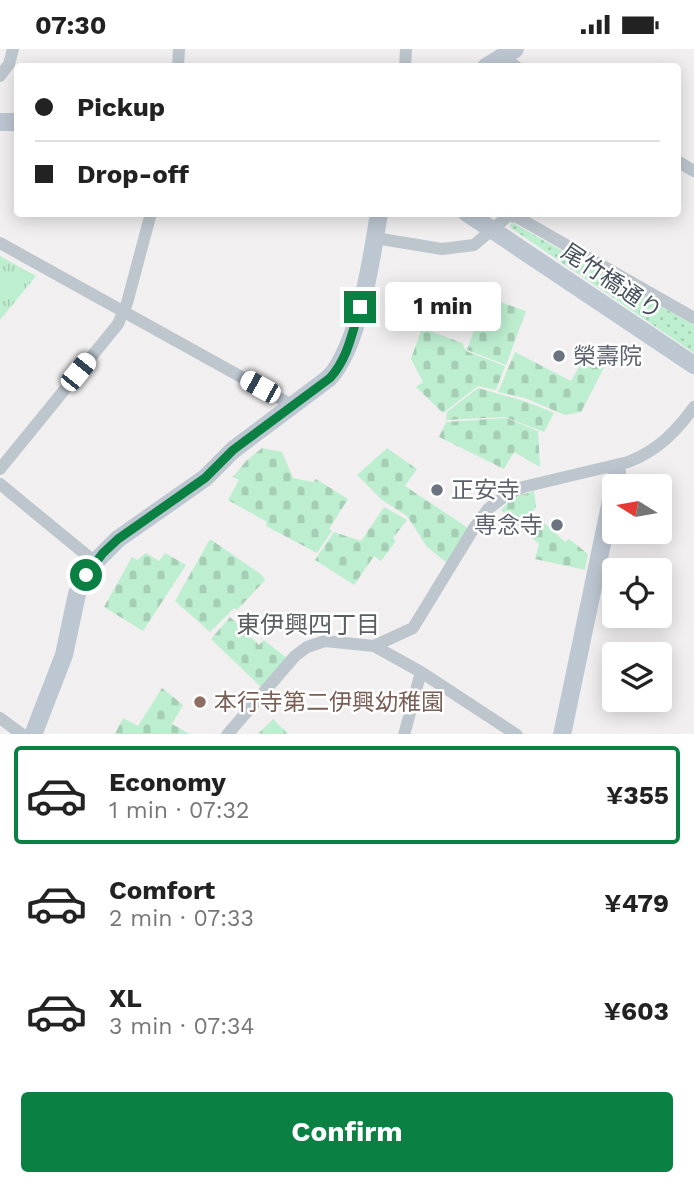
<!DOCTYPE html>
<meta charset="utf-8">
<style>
:root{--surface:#fff;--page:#f6f6f6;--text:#222;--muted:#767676;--line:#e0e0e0;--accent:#0b8043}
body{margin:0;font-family:"Work Sans","Noto Sans JP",sans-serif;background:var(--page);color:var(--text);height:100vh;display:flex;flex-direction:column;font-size:26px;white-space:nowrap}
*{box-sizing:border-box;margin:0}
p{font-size:23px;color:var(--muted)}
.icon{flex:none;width:38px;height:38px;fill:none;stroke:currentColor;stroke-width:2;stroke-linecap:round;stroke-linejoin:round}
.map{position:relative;height:685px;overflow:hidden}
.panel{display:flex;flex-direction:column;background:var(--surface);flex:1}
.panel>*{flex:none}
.hud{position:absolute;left:14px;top:14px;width:667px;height:154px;border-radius:7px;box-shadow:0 4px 18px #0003;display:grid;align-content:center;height:154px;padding:0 21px;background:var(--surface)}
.needle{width:46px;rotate:281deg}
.controls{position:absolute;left:602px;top:425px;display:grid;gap:14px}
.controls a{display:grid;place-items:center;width:70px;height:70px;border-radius:7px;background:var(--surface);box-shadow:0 4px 18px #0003;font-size:35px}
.end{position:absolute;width:32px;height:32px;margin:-16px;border:9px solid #0b8043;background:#fff;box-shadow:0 0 0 4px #fff}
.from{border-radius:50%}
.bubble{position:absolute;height:49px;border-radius:7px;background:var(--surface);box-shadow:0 4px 18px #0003;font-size:23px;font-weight:700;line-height:49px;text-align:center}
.car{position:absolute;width:21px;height:42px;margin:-21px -10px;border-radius:9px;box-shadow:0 0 5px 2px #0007;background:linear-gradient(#fff 24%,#345 0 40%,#fff 0 76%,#345 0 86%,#fff 0)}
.hud b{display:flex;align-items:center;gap:24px;height:66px;font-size:26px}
.hud b+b{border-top:2px solid var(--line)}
.hud i{width:18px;height:18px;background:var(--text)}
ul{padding:12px 0 0;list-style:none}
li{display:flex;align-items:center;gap:21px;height:98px;margin:0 14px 10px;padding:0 7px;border:4px solid transparent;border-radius:7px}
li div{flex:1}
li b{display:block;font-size:26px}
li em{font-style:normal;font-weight:700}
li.on{border-color:var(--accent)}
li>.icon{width:63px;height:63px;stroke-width:1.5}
.button{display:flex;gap:14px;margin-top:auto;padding:14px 21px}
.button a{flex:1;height:80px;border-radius:7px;background:var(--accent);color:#fff;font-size:28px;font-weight:700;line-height:80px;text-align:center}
.status{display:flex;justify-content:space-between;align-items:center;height:49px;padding:0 35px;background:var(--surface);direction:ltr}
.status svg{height:19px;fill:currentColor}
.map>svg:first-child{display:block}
.grass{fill:url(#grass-dots)}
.cemetery{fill:url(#cemetery-stones)}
.park{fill:url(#park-tufts)}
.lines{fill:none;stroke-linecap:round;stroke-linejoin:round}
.street{stroke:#bdc6cd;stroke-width:12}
.secondary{stroke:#bdc7d2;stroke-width:18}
.route{stroke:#0b8043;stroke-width:9}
.worship-dot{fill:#6b7280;stroke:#fff;stroke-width:2.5}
.education-dot{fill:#8d6e63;stroke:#fff;stroke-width:2.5}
.labels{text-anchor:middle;stroke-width:5;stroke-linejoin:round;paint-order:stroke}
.street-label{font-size:23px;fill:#47525c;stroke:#fff}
.worship-label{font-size:23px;fill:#5b616d;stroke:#fff;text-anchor:start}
.education-label{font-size:23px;fill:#785e54;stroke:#fff;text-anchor:start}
.neighbourhood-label{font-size:24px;fill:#5b5f63;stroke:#fff}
</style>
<div class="status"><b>07:30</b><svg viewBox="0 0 49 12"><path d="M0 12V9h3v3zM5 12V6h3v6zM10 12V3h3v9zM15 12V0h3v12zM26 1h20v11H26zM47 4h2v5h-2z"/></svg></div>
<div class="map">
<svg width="694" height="686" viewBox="0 0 694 686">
<defs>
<pattern id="grass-dots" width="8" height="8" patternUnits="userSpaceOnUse" patternTransform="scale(1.75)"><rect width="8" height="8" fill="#beeed0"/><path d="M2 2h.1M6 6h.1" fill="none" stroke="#a5ceb5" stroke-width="1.8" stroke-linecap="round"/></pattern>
<pattern id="cemetery-stones" width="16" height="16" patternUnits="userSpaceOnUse" patternTransform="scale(1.75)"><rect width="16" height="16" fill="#beeed0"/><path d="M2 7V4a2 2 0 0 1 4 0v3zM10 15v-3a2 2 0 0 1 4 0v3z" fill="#a5ceb5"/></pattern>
<pattern id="park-tufts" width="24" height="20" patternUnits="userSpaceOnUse" patternTransform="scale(1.75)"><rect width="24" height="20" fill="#beeed0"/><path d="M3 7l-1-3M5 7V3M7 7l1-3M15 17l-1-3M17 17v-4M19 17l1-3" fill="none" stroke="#a5ceb5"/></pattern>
</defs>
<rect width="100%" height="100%" fill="#f1efef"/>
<path class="grass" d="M513 174 694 276V304L511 179 510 175Z"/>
<path class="cemetery" d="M486 248 526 262 506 316 467 301Z
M422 279 462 294 466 302 505 317 496 341 478 337 443 364 416 338 423 333 411 310Z
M590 299 609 309 581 363 565 366 525 349 498 343 515 303 571 332Z
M478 339 527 353 554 364 544 383 505 368 446 371 447 363Z
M506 369 538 382 540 418 514 403 504 420 439 388 446 373Z
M262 399 282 403 293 429 313 433 316 430 348 450 329 480 332 482 317 504 266 477 267 473 228 451 239 431 233 428 246 412Z
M387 399 417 420 405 437 468 479 447 514 427 498 407 467 382 451 357 426Z
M534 442 536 458 532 463 565 493 569 490 588 505 585 521 535 510 539 495 501 461 512 449Z
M384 458 407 471 393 489 396 492 381 512 374 507 354 536 315 511 334 483 361 492Z
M210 490 262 526 265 531 237 561 234 559 210 583 175 552Z
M146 504 159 512 165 504 186 516 143 582 104 558 132 508 137 511Z
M230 568 259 596 264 591 288 610 262 639 211 590Z
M162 639 183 656 172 675 190 685H115L123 669 138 677Z
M273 670 288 685H258Z"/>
<path class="park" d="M0 207 36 227 0 271Z"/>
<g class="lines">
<path class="street" d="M502 8 517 18
M178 18 179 0
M405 18 406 0
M0 27 9 15 13 0
M677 112 694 122
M375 189 442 200 474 196 508 167 517 168 694 269
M0 194 292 356
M0 420 118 275 127 254 151 164
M0 435 95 513
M374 597 413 579 474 479 488 460 506 446 523 438 628 413C657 402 676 383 694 358
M0 669 23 686
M227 686 295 607 307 598 325 592 374 597 421 623 517 686
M404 686 421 623"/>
<path class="secondary" d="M486 18 515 0
M0 73H18
M467 164 694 316
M33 686 64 606 77 545 86 526 95 513 118 490 205 429 233 401 329 329C359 297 372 208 379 164
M562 686 617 423"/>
</g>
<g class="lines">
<path class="route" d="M86 526 103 504 118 490 205 429 233 401 330 329C348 309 352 284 360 258"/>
</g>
<g class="worship-dot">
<circle cx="559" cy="307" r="7"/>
<circle cx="437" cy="441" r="7"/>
<circle cx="557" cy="476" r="7"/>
</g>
<circle class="education-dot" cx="200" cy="653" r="7"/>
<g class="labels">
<g class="street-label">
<text transform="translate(612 232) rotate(34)" y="8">尾竹橋通り</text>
</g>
<g class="worship-label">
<text x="573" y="315">榮壽院</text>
<text x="451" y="449">正安寺</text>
<text x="543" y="484" text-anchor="end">専念寺</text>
</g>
<g class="education-label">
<text x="214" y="661">本行寺第二伊興幼稚園</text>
</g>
<g class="neighbourhood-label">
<text x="308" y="584">東伊興四丁目</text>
</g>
</g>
</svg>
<div class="controls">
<a><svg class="needle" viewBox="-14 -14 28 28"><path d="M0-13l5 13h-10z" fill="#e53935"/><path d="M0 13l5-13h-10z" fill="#767676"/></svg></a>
<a><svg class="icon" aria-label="locate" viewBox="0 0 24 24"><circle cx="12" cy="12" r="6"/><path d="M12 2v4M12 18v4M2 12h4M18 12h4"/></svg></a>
<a><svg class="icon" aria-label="layers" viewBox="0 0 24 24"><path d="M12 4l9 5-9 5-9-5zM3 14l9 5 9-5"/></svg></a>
</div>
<i class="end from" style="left:86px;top:526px"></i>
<i class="end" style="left:360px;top:258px"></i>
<div class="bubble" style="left:385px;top:233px;width:116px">1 min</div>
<i class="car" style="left:78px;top:323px;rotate:39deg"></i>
<i class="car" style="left:260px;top:338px;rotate:299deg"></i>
<div class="hud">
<b><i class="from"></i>Pickup</b>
<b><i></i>Drop-off</b>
</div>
</div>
<section class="panel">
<ul>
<li class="on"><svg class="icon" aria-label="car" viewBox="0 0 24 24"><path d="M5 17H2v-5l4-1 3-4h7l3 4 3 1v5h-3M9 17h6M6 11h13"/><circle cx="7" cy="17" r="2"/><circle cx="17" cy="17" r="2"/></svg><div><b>Economy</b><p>1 min · 07:32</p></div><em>¥355</em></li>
<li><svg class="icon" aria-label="car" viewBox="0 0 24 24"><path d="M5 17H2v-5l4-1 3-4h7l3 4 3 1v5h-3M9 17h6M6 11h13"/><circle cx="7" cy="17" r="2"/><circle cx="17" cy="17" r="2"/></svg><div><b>Comfort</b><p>2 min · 07:33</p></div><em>¥479</em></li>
<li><svg class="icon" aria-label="car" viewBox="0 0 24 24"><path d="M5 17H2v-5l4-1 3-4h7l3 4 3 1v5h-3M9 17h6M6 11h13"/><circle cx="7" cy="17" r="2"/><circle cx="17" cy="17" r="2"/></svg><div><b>XL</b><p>3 min · 07:34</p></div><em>¥603</em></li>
</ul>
<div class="button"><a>Confirm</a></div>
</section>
